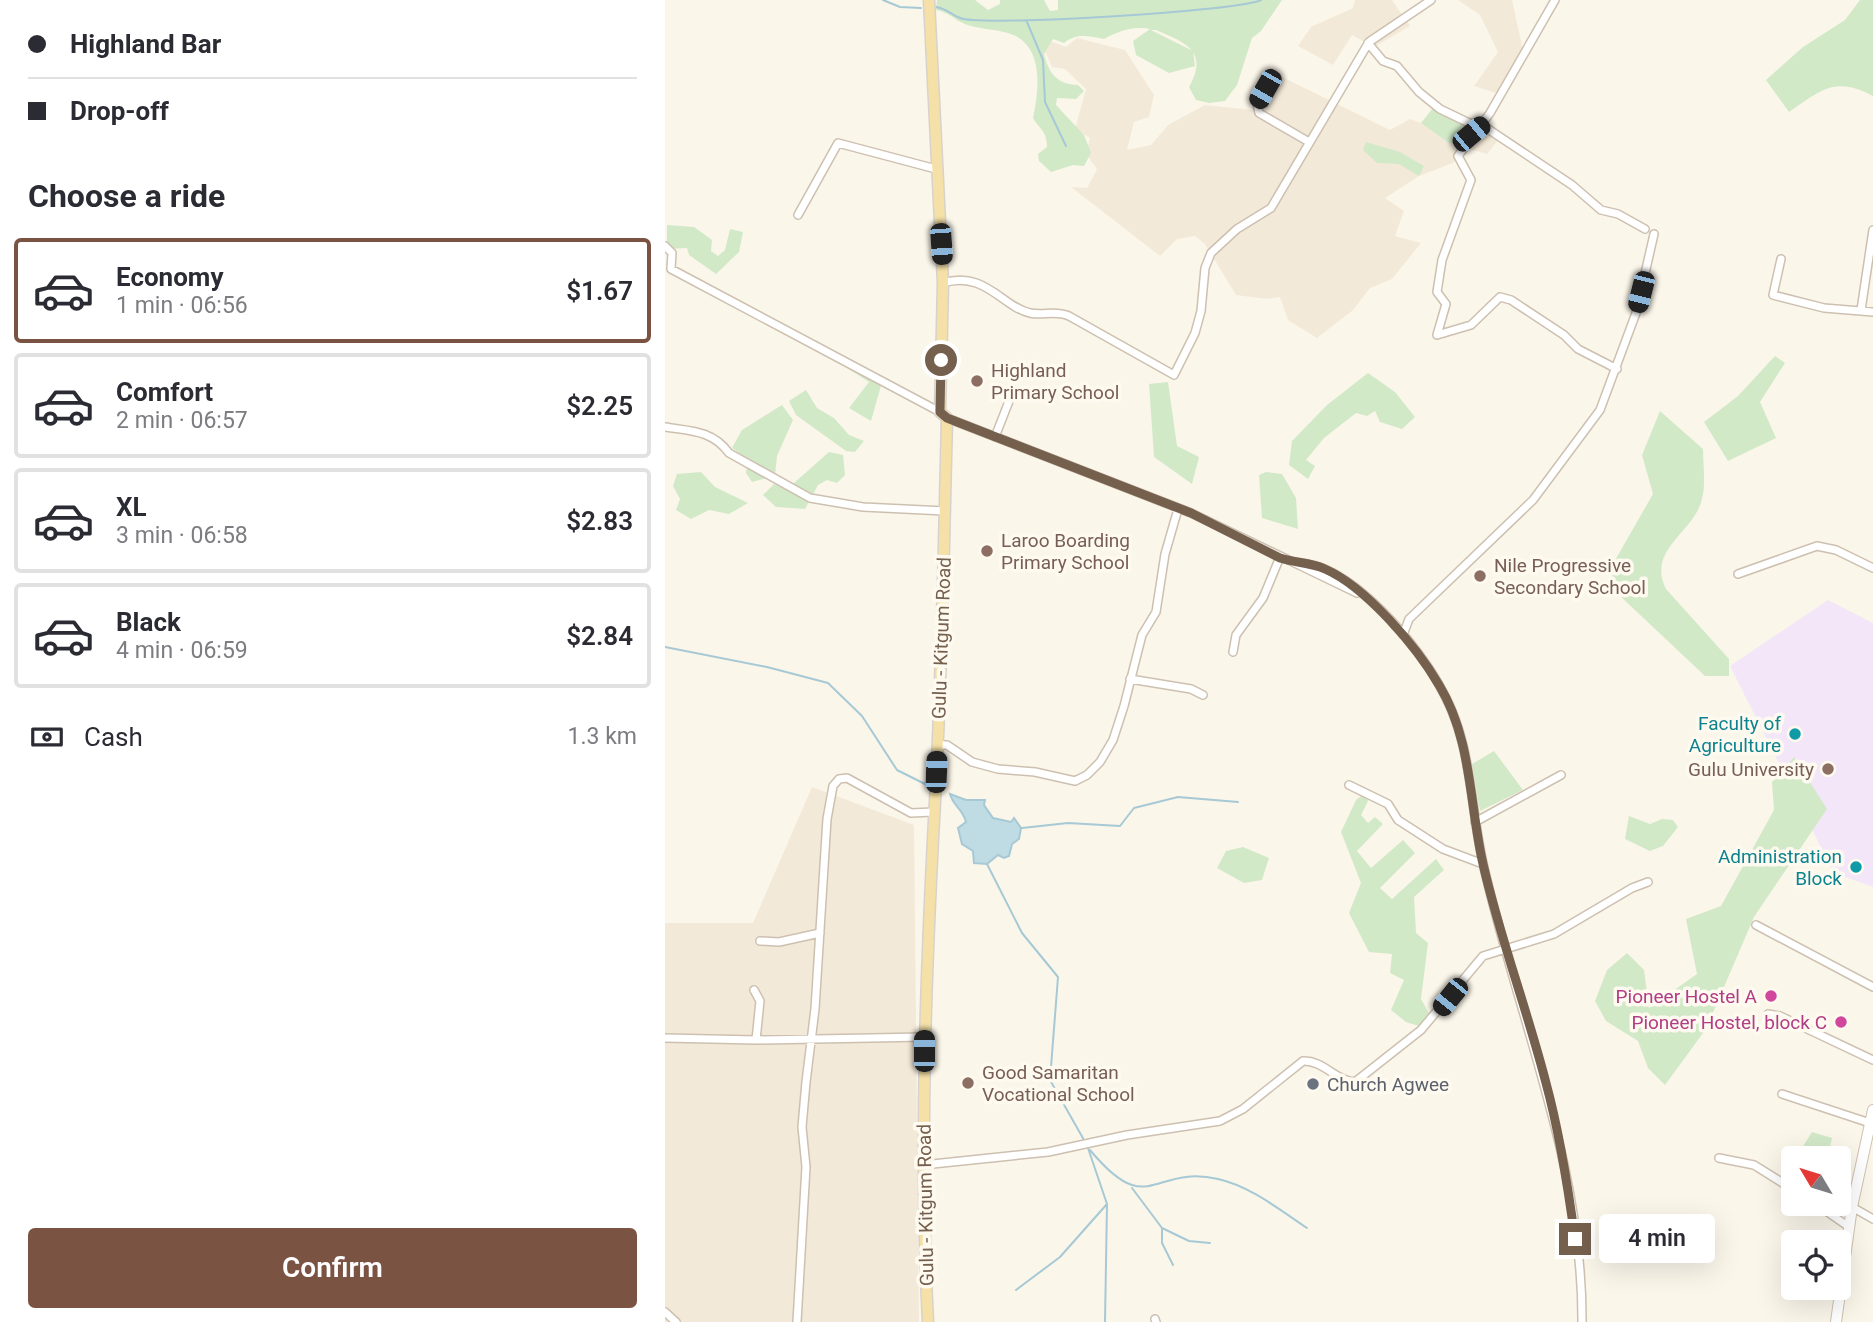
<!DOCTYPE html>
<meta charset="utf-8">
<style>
:root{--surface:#fff;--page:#f7f7f7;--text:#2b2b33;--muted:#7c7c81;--line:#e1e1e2;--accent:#7b5343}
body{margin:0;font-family:Roboto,sans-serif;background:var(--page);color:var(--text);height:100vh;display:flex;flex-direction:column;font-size:26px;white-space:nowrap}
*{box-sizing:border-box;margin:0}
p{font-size:23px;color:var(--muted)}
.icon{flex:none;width:38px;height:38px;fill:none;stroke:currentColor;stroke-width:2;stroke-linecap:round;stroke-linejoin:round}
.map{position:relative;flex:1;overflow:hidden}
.side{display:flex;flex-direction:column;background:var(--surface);width:665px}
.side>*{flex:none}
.hud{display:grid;align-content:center;height:154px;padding:0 28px;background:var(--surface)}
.needle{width:46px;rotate:308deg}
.controls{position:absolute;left:1116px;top:1146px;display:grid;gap:14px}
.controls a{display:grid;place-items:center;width:70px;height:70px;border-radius:7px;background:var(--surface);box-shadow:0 7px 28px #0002;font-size:35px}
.end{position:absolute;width:32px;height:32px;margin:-16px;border:9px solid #75604e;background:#fff;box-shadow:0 0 0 4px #fff}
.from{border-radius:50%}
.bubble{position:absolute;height:49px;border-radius:7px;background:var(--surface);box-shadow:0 7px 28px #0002;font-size:23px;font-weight:600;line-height:49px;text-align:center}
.car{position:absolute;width:21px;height:42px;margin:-21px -10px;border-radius:9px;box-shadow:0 0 5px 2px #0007;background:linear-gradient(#222 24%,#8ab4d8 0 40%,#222 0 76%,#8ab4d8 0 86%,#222 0)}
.hud b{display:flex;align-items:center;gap:24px;height:66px;font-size:26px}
.hud b+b{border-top:2px solid var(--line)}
.hud i{width:18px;height:18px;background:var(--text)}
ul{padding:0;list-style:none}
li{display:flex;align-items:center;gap:21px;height:105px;margin:0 14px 10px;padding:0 14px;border:4px solid var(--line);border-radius:7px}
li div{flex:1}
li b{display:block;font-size:26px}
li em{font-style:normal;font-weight:600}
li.active{border-color:var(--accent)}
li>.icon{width:63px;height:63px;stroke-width:1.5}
h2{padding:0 28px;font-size:32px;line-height:84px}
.pay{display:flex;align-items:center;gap:18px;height:77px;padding:0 28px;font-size:26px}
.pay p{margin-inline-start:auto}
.action{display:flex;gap:14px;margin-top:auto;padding:14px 28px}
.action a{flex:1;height:80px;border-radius:7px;background:var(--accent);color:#fff;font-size:28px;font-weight:600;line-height:80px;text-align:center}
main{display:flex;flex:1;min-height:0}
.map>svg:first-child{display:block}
.residential{fill:#f3e9d8}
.education{fill:#f3e6f8}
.green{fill:#d2e9c8}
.water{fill:#bfdbe4;stroke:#a6c9d5;stroke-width:2}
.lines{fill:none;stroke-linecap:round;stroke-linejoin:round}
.stream{stroke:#a6c9d5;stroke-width:2}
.street-casing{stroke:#cdc0b0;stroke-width:10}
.secondary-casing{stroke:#d0c1ae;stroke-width:12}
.primary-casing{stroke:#d8d2cd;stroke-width:13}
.street{stroke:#fff;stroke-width:7}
.secondary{stroke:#fff;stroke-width:10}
.primary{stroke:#f5e1a7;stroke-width:10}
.route{stroke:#75604e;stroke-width:9}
.education-dot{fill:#8d6e63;stroke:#fefaf0;stroke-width:2.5}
.culture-dot{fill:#0f9aa8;stroke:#fefaf0;stroke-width:2.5}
.hotel-dot{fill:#d1479c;stroke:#fefaf0;stroke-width:2.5}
.worship-dot{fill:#6b7280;stroke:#fefaf0;stroke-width:2.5}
.labels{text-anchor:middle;stroke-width:7;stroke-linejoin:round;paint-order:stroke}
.education-label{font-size:19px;fill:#785e54;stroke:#fefaf0;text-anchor:start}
.street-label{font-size:19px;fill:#75604e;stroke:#fefaf0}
.culture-label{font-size:19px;fill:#0d838f;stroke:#fefaf0;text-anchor:end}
.hotel-label{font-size:19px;fill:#b23c85;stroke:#fefaf0;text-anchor:end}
.worship-label{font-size:19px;fill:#5b616d;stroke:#fefaf0;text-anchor:start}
</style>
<main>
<section class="side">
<div class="hud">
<b><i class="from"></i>Highland Bar</b>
<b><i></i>Drop-off</b>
</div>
<h2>Choose a ride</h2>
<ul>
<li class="active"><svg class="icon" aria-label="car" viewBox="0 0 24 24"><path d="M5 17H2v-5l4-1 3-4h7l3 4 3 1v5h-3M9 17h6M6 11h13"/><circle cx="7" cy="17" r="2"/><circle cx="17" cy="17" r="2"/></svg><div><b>Economy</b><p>1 min · 06:56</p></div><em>$1.67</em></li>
<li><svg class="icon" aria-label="car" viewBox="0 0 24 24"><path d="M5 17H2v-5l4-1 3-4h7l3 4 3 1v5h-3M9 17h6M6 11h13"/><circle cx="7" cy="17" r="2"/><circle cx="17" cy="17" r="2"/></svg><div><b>Comfort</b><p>2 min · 06:57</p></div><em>$2.25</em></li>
<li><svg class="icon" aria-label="car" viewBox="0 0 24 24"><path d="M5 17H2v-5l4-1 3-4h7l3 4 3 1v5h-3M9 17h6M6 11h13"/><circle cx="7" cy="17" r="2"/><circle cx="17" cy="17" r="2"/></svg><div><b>XL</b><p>3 min · 06:58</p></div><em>$2.83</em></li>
<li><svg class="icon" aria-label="car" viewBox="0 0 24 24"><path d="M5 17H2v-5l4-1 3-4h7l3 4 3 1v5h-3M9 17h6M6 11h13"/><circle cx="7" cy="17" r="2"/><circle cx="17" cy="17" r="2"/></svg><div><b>Black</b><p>4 min · 06:59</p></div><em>$2.84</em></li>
</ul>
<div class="pay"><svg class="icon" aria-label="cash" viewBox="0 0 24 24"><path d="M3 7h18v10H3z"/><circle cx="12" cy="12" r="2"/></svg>Cash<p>1.3 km</p></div>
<div class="action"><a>Confirm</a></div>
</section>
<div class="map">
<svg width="1208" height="1322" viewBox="0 0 1208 1322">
<rect width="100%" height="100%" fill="#fbf6ea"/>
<path class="residential" d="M690 0H727L745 26 709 47 687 35 668 65 633 46 646 27 688 8Z
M793 0H847L860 60 837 95 809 86 833 52 815 15Z
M412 38 460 50 489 95 484 117 469 122 462 150 486 145 503 125 540 105 588 110 613 75 725 130 745 119 756 123 768 108 802 128 834 139 822 154 801 148 788 163 754 176 720 198 739 211 730 236 756 243 727 279 705 288 688 310 652 338 623 320 615 297 602 299 571 295 540 244 530 236 512 239 495 256 406 187 422 188 432 169 421 154 425 138 410 129 421 89 400 69 387 67 379 49 382 40 401 47Z
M147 787 249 825 254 1322H0V923H88Z"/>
<path class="education" d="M1163 600 1208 623V887L1169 873 1065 666Z"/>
<path class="green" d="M272 0H310L323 10 335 4V0H379L385 11 393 10V0H617L596 31 587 38 572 85 560 101 544 103 531 100 524 87C544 51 521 43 491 30H486L528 51 530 66 504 73 471 55 468 41 485 29C468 26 454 31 439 39 423 36 412 33 399 43L388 39 379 54C384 73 391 84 413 85L419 91 411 99 392 98 391 105 419 135 426 153 419 166 408 165 386 172 374 161 373 154 382 147C382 131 375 130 368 118 374 90 380 44 343 33 329 29 313 29 300 24 289 20 284 12 271 10Z
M1195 0H1208V96C1169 76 1157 90 1124 112L1101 80 1138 47 1180 20Z
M768 108 804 129 795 143H784L756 123Z
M701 142 735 152 759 166 754 176 734 164 712 163 698 150Z
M2 225 29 227 47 240 46 251 53 256 60 250 65 229 78 232 74 252 51 274 24 255 22 248 2 249Z
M1110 356 1120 363 1095 402 1111 438 1063 461 1039 422 1073 396Z
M182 357 217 382 206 421 184 408 204 382 176 364Z
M703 373 730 392 750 417 737 429 715 422 710 411 702 416 691 413 659 438 641 460 650 466 643 479 624 465 627 441 662 405Z
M503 382 512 446 534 457 527 484 489 457 484 384Z
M141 390 152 408 169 418 184 435 199 441 190 452 181 451 131 415 124 401Z
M117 405 128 420 112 456 110 476 87 482 81 473 83 459 67 448 77 430Z
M995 411 1038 449C1038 465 1041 484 1037 499 1030 532 981 549 1001 589L1064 659V676H1040L955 596 947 578 949 562 988 494 977 455Z
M164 452 178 455 180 475 172 483 162 480 153 485 140 509 111 507 98 495 109 484 119 488 129 483Z
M36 472 50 487 83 503 64 514 44 510 26 519 11 510 15 499 8 486 12 474Z
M601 472 617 474 631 498 633 529 597 518 594 475Z
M829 751 858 790 815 811 807 764Z
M1129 757 1162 809 1089 917 1041 1029 1000 1085 983 1068 973 1041 941 1021 930 1001 942 970 962 953 979 970 984 1008 1032 974 1021 919 1056 906 1109 810 1107 782Z
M700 793 703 801 696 815 703 823 710 817 718 824 692 851 706 868 738 840 750 853 715 888 727 899 771 859 779 870 749 897 751 933 763 943 756 999 765 1015 757 1027 741 1022 726 1010 739 980 725 973 727 954 704 952 684 913 696 883 676 832 691 800Z
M964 816 985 824 997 819 1008 820 1013 827 998 846 985 851 960 839Z
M578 847 604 858 597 880 579 883 552 868 561 851Z
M1147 1132 1167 1138 1162 1158H1135V1151Z"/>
<path class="water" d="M285 794 301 800H320L319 805 328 818 346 822 349 818 356 828 354 839 347 844 344 856 339 858 333 855 322 864 309 863 308 851 297 844 293 828 301 822C298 809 288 806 285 794Z"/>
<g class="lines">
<path class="stream" d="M218 0 235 7 256 8
M271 7C283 9 285 14 295 18 317 27 574 11 596 0
M362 22 378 60 380 102 401 146
M0 647 102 667 163 683 197 716 232 770 266 787
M357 828 403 823 455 826 469 808 513 797 573 802
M322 864 357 933 393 977 385 1080 419 1140
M423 1148 442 1204 440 1322
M425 1150C484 1221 487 1164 553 1179 585 1186 615 1210 642 1228
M467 1188 497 1228V1243L508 1265
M497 1228 524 1241 545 1243
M351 1290 395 1257 442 1204"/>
<g class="street-casing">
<path id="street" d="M890 0 825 113 793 156 806 180 777 260 772 292 781 304 772 335 806 325 835 297 846 300 899 335 913 349 952 369
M703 43 718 61 732 66 754 92 775 109 804 123 817 125 907 185 936 210 953 214 980 229
M600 89 592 104 594 113 644 142
M133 215 173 143 271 169
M0 246 7 253 6 269 275 412
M1116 259 1108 295 1159 308 1208 312
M278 283C320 270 337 307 365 313 379 316 389 310 404 316L509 375 530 333 536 311 540 268 546 253 572 229 606 208 704 42 766 0
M1196 310 1208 230
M282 418 526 513 692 593
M0 427C25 431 47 430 64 453L145 498 198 507 280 511
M330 437 348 391
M630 563C685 561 756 648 779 694 807 746 805 806 818 863 852 1016 918 1163 917 1322
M1073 574 1152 546 1171 550 1208 568
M738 635 744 619 868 500 935 410 971 313 989 234
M568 652 571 635 598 598 615 557
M465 679 526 689 538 695
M272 745H282L307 762 333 769 370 772 410 781 422 775 435 762 448 740 459 706 477 635 491 612 500 554 513 509
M684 785 723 804 733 820 778 849 818 864
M810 822 896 775
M1091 925 1208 987
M95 941 114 942 155 933
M89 990 95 1001 91 1040
M1103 1014 1115 1016 1208 1060
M0 1038 91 1040 259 1037
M1117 1094 1205 1123
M1054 1158 1089 1165 1129 1190
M258 1165 383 1152 462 1135 555 1121 578 1109 638 1061C658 1060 671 1081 690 1082L756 1030 818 956 889 934 967 888 983 882
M1151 1204 1184 1227
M1187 1207 1208 1219
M0 1312 11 1322
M490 1319 491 1322
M132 1322 141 1167 137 1127 141 1082 150 1009 162 819 168 786 174 779 182 778 246 813 268 812"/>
</g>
<g class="secondary-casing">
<path id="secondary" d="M1171 1322 1187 1207 1208 1110"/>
</g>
<g class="primary-casing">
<path id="primary" d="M263 1322C254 1142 261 963 271 783 277 661 279 539 282 418L275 412 278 283 264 0"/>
</g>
<use href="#street" class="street"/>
<use href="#secondary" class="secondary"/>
<use href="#primary" class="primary"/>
</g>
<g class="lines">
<path class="route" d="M276 360 275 412 282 418 526 513 615 558C630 563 645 562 660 569 701 587 752 647 774 685 807 739 804 803 818 864 835 938 862 1009 881 1083 895 1134 903 1187 910 1239"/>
</g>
<g class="education-dot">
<circle cx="312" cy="381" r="7"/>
<circle cx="322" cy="551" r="7"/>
<circle cx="815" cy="576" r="7"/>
<circle cx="1163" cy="769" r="7"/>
<circle cx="303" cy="1083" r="7"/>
</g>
<g class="culture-dot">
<circle cx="1130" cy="734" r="7"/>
<circle cx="1191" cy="867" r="7"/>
</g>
<g class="hotel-dot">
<circle cx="1106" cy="996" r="7"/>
<circle cx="1176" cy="1022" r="7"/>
</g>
<circle class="worship-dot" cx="648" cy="1084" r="7"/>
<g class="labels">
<g class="education-label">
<text x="326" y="377">Highland<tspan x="326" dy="22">Primary School</tspan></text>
<text x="336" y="547">Laroo Boarding<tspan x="336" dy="22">Primary School</tspan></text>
<text x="829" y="572">Nile Progressive<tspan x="829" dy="22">Secondary School</tspan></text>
<text x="1149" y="776" text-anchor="end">Gulu University</text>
<text x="317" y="1079">Good Samaritan<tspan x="317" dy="22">Vocational School</tspan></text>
</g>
<g class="street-label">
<text transform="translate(276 638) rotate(-88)" y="7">Gulu - Kitgum Road</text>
<text transform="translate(260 1205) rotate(-91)" y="7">Gulu - Kitgum Road</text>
</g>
<g class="culture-label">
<text x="1116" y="730">Faculty of<tspan x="1116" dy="22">Agriculture</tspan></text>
<text x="1177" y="863">Administration<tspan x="1177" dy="22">Block</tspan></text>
</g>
<g class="hotel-label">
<text x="1092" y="1003">Pioneer Hostel A</text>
<text x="1162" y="1029">Pioneer Hostel, block C</text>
</g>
<g class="worship-label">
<text x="662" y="1091">Church Agwee</text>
</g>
</g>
</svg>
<div class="controls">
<a><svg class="needle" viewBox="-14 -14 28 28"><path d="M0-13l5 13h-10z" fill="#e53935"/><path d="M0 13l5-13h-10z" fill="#7c7c81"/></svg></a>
<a><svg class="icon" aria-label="locate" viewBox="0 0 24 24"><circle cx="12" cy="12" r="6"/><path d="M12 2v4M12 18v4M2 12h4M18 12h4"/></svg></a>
</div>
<i class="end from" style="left:276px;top:360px"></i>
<i class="end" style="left:910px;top:1239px"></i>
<div class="bubble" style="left:934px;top:1214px;width:116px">4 min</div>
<i class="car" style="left:600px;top:89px;rotate:210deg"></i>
<i class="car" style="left:806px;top:134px;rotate:50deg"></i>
<i class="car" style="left:276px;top:244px;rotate:176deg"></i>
<i class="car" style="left:976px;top:292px;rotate:194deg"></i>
<i class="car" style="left:271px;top:772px;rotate:2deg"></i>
<i class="car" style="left:785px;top:997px;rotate:219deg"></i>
<i class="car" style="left:259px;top:1051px;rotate:0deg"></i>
</div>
</main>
